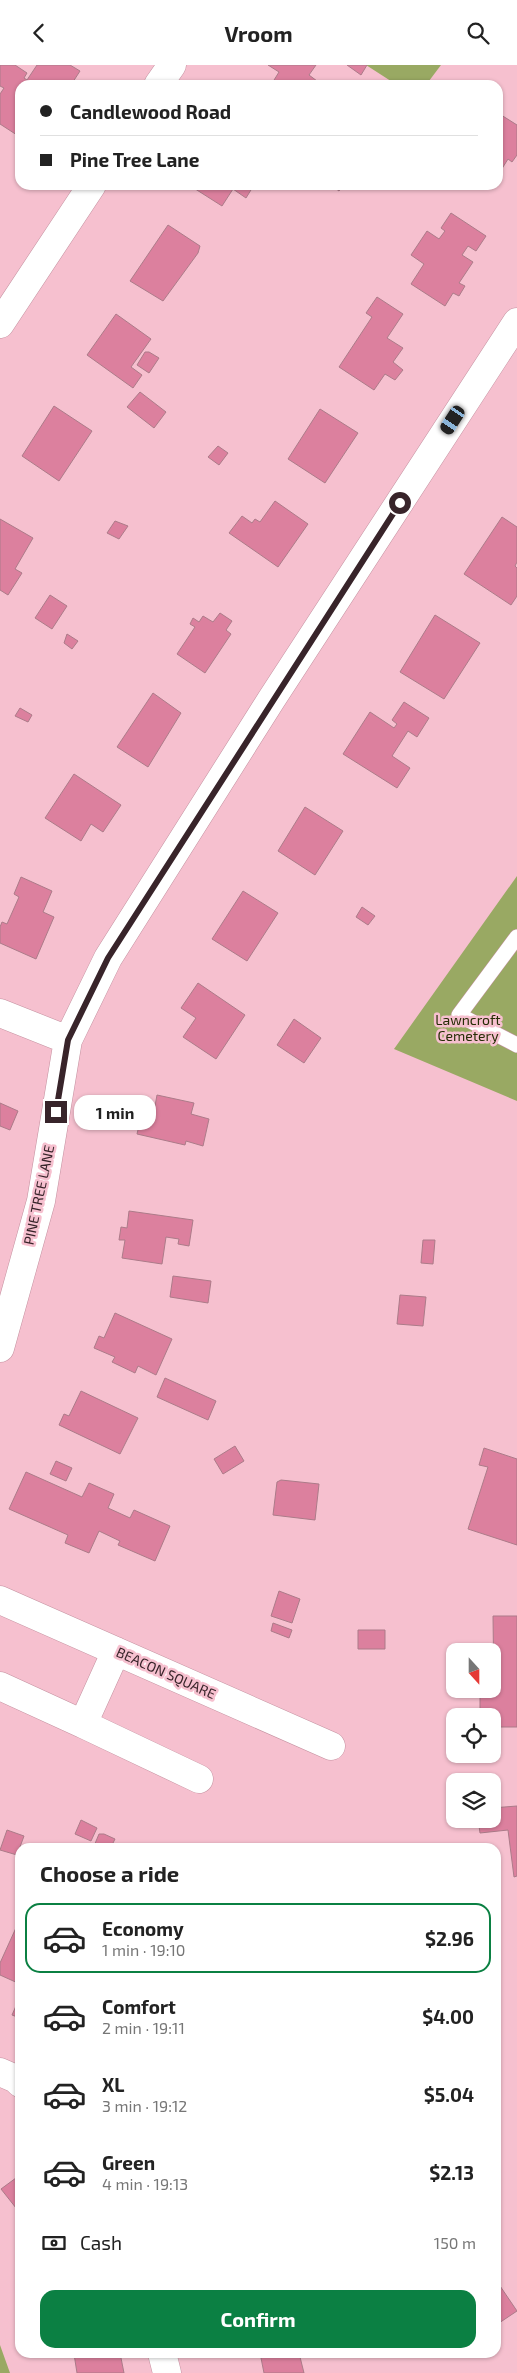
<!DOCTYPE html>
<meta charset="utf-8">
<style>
:root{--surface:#fff;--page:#f6f6f6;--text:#222;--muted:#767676;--line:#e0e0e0;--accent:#0b8043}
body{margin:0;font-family:"Exo 2",sans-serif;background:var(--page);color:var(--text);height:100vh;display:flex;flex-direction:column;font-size:19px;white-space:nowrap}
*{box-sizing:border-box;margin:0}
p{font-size:16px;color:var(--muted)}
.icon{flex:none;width:28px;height:28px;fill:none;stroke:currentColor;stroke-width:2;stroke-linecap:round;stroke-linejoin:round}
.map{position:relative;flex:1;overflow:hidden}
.drawer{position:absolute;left:15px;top:1778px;width:486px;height:515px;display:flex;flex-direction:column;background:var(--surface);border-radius:15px;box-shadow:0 1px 4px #0004}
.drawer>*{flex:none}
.guide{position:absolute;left:15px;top:15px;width:488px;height:110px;border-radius:15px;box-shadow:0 1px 4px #0004;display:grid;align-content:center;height:110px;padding:0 25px;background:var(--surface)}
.needle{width:32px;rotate:159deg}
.buttons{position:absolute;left:446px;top:1578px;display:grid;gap:10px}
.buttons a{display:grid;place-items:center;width:55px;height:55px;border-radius:10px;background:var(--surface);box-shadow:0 1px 4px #0004;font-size:25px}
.end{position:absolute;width:22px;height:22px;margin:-11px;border:6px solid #38242a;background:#fff;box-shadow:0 0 0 2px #fff}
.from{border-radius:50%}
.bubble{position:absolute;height:35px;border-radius:15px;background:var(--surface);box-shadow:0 1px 4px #0004;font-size:16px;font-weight:700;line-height:35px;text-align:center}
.car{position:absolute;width:15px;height:30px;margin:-15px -8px;border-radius:6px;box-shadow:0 0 4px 1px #0007;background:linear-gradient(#222 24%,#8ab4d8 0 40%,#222 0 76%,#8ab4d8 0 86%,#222 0)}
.guide b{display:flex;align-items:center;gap:18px;height:48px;font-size:19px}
.guide b+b{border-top:1px solid var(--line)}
.guide i{width:12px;height:12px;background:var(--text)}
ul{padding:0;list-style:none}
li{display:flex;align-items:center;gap:15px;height:70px;margin:0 10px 8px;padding:0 15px;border:2px solid transparent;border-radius:15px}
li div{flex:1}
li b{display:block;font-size:19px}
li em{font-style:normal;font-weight:700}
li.active{border-color:var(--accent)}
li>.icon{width:45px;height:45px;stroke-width:1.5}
h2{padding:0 25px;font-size:22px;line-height:60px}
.pay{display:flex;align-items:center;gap:12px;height:55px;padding:0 25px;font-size:19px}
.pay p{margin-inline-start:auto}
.action{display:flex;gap:10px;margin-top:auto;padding:10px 25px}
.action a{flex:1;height:58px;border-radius:15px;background:var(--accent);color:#fff;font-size:20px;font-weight:700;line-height:58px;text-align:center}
header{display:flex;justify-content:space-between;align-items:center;height:65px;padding:0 25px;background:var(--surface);font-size:22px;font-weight:700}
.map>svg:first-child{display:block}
.green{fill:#99a963}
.building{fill:#dc809e;stroke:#ac7b89}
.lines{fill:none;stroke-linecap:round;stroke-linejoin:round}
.service-casing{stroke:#c491a0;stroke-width:16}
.minor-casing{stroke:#c491a0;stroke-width:29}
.service{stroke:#fff;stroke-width:15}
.minor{stroke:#fff;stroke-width:28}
.route{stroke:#38242a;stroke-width:6}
.labels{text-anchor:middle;stroke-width:5;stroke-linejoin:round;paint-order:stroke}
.park-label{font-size:14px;fill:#262d06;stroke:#f6c0cf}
.street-label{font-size:14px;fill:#38242a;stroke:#f6c0cf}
</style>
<header><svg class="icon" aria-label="back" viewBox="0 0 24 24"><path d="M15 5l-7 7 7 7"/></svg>Vroom<svg class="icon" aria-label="search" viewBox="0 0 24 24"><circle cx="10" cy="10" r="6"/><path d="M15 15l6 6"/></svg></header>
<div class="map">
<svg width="517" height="2308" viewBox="0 0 517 2308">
<rect width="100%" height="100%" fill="#f6c0cf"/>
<path class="green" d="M366 0H441L426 20H397Z
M517 811V1036L394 984Z
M0 2280 10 2308H0Z"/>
<path class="building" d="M0 0H15L27 8 24 13 27 15 37 0H70L80 6 71 20H20V72L0 59V29L4 23 0 21Z
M268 0H316L309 10 317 16 314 20H271L279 7Z
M347 0H367L361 10Z
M498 48 517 60V90L512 97 508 94 498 110Z
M189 120H254L246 133 233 124 222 141Z
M331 120H343L339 126Z
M451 148 486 171 476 186 468 181 462 190 473 197 459 218 465 221 459 231 453 228 445 241 411 219 424 199 411 190 427 166 439 174 445 166 441 163Z
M168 160 200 181 198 188 163 236 130 216Z
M377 232 403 249 387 273 403 283 393 297 403 305 395 315 385 309 374 325 339 302 372 252 366 248Z
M116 249 151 274 131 302 142 310 133 323 87 290Z
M145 287H149L159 293 149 308 137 300Z
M140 327 166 347 154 363 127 342Z
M54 341 92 366 59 416 22 391Z
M320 344 358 368 325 418 288 394Z
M218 381 228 388 219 400 208 392Z
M275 436 308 459 278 502 229 468 242 451 252 458 255 454 260 457Z
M502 452 517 462V497L515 501 517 503V531L511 540 464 509Z
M0 454 33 473 15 504 22 508 8 530 0 525Z
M115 456 128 461 119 474 107 468Z
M50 530 67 541 52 564 35 553Z
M220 548 232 556 226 565 231 569 205 608 177 589 195 562 190 559 193 553 199 557 203 551 213 557Z
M435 550 480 578 444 634 400 607Z
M67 569 78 576 72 584 64 578Z
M153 628 181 648 148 702 117 682Z
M404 637 429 653 417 672 408 666 392 691 410 703 397 723 343 689 370 647 394 663 397 659 392 655Z
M20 643 32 650 28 657 15 651Z
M74 709 121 740 103 767 91 759 81 776 45 753Z
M305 742 343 766 315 810 278 786Z
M21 812 52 826 43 847 54 852 36 894 0 878V862L2 857 7 859 19 832 14 829Z
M243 826 278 848 247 896 212 874Z
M362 842 375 851 368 860 356 852Z
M198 918 245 950 216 994 183 972 196 953 181 943Z
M294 954 321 973 304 998 277 980Z
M157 1030 194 1038 191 1049 209 1054 203 1081 186 1076 185 1080 137 1069 142 1048 146 1049 148 1040 155 1041Z
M0 1038 18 1046 10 1065 0 1061Z
M129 1146 193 1155 189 1181 178 1179 179 1174 166 1172 162 1199 122 1193 125 1175H119L121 1162 127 1163Z
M423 1175H435L433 1199 421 1198Z
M173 1211 211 1216 208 1238 170 1232Z
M400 1230 426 1232 423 1261 397 1259Z
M115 1248 172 1274 156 1310 138 1301 135 1308 112 1297 115 1292 94 1283 99 1271 104 1273Z
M165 1313 216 1336 208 1355 157 1332Z
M81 1326 138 1353 120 1389 59 1360 64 1349 69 1351Z
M235 1381 244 1396 223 1409 214 1394Z
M484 1383 517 1394V1480L468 1464 488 1402 479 1400Z
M56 1396 72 1403 66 1416 50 1409Z
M26 1407 82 1432 89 1418 114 1429 108 1443 130 1453 134 1445 170 1461 155 1496 118 1480 120 1476 99 1466 89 1488 65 1478 68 1470 9 1444Z
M281 1415 319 1419 315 1455 273 1450 277 1417Z
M279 1526 300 1534 292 1558 271 1551Z
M493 1551H517V1662H492V1651H480V1630L494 1629Z
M273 1558 292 1565 289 1573 271 1566Z
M358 1565H385V1584H358Z
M517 1741V1811L514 1812 508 1765 480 1768 478 1754H492V1743Z
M81 1755 97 1763 91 1776 75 1769Z
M7 1765 24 1771 17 1790 0 1785Z
M99 1769H104L115 1774 111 1782 94 1781Z
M20 1854V1919L0 1910V1898Z
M20 1932V1953L12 1950Z
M20 2110V2148L1 2124Z
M496 2215 517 2246 496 2260Z
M81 2288H120L124 2308H77L74 2289Z
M260 2288H299L304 2308H264Z
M420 2288H431L423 2292Z"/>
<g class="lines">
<g class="service-casing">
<path id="service" d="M517 872 459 950 517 980"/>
</g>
<g class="minor-casing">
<path id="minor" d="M158 20 172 0
M0 259 92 120
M0 948 68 975
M0 1283 41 1136 68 975 108 893 271 635 517 257
M0 1535 331 1681
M0 1621 83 1659 116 1586
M83 1659 199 1714
M0 2007 16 2014 20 2018
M162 2288 167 2308"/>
</g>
<use href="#service" class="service"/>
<use href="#minor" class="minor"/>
</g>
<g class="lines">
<path class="route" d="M56 1047 68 975 108 893 400 438"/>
</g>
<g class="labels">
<g class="park-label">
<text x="468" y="960">Lawncroft<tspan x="468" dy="16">Cemetery</tspan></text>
</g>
<g class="street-label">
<text transform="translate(39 1130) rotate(-78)" y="5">PINE TREE LANE</text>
<text transform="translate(166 1608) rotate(24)" y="5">BEACON SQUARE</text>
</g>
</g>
</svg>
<div class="buttons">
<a><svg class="needle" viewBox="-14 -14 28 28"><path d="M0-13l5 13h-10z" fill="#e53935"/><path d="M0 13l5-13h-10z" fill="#767676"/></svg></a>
<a><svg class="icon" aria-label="locate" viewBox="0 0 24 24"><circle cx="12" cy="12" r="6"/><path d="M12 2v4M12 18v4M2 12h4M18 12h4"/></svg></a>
<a><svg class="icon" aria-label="layers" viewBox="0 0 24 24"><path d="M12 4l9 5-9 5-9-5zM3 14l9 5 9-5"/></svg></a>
</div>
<i class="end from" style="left:400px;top:438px"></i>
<i class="end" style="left:56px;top:1047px"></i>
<div class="bubble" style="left:74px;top:1030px;width:82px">1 min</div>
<i class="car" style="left:453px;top:355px;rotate:213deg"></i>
<div class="guide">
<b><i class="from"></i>Candlewood Road</b>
<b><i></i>Pine Tree Lane</b>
</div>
<section class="drawer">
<h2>Choose a ride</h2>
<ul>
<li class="active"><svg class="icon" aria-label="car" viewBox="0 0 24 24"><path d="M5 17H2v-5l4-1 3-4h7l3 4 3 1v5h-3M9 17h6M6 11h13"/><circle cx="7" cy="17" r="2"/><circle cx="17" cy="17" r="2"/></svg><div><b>Economy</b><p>1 min · 19:10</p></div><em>$2.96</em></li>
<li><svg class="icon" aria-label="car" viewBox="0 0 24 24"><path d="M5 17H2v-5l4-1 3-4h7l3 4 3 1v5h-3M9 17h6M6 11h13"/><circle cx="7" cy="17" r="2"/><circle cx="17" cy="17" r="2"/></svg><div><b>Comfort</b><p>2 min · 19:11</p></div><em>$4.00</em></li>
<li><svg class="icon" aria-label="car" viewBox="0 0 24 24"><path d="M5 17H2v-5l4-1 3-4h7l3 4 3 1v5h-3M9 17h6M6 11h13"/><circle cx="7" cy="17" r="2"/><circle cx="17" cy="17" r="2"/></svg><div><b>XL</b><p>3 min · 19:12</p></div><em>$5.04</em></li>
<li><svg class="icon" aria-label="car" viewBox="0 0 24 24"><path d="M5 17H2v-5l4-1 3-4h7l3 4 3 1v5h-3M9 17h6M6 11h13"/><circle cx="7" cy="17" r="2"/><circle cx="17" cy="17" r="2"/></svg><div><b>Green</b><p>4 min · 19:13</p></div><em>$2.13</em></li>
</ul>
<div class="pay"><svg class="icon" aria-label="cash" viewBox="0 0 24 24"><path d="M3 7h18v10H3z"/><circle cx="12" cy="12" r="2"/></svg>Cash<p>150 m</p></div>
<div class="action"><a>Confirm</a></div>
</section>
</div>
